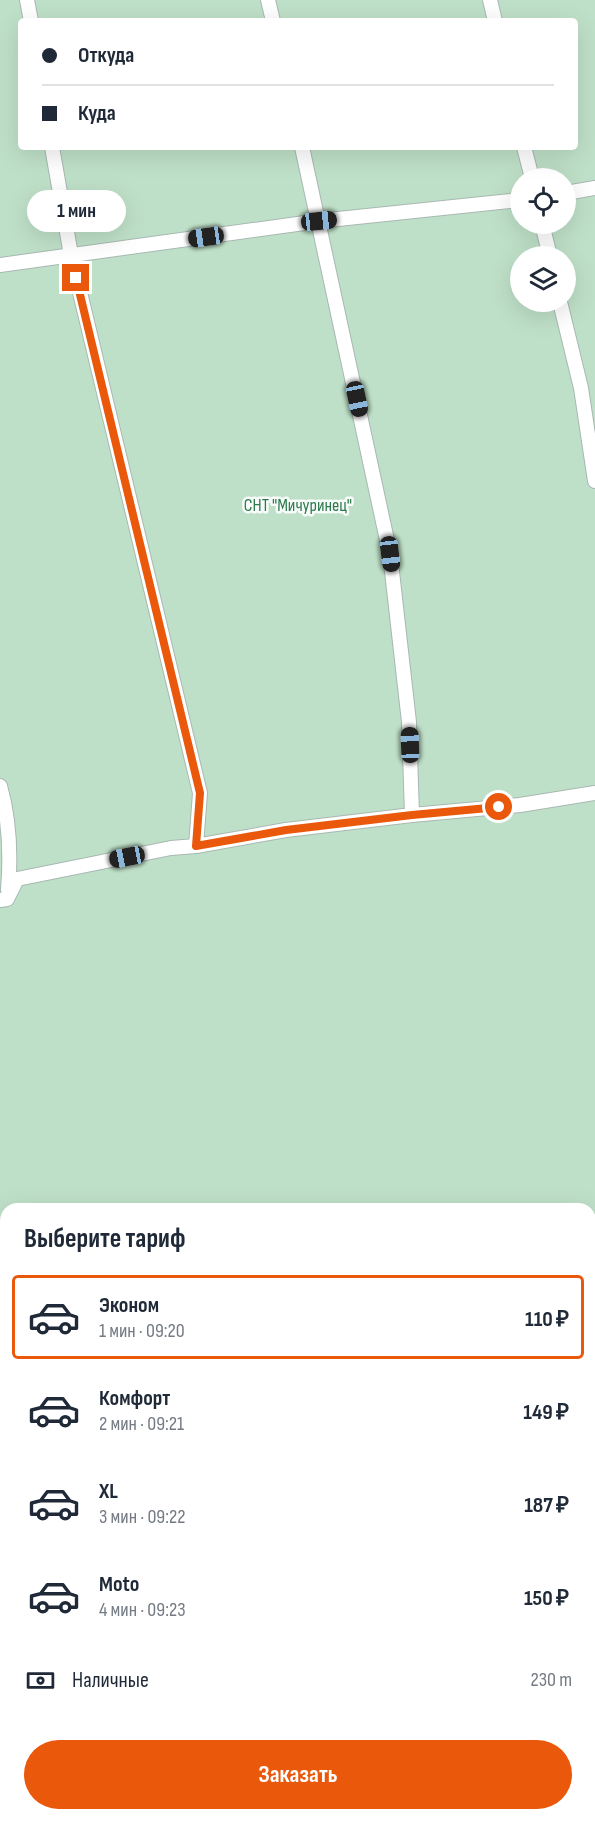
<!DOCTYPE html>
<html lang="ru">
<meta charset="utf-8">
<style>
:root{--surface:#fff;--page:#f2f2f3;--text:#1f2937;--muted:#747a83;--line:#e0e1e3;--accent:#ea580c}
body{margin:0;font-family:"Sofia Sans Condensed",sans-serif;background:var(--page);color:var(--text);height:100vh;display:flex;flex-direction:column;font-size:22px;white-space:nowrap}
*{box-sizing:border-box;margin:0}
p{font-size:20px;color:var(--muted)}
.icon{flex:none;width:33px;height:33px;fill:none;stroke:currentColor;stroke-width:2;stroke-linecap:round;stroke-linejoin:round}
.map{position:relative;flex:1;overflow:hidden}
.side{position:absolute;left:0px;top:1203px;width:596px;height:618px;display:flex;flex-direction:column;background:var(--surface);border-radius:18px 18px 0 0;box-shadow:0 6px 24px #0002}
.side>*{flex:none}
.guide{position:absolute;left:18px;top:18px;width:560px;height:132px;border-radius:6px;box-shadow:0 6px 24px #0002;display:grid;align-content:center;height:132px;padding:0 24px;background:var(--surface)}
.tools{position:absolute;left:510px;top:168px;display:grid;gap:12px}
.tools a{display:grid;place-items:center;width:66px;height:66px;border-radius:50%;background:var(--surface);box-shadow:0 6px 24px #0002;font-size:30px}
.end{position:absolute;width:27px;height:27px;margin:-14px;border:8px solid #ea580c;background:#fff;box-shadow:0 0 0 3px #fff}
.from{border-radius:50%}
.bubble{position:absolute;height:42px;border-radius:21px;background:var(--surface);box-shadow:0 6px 24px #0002;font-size:20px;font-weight:700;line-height:42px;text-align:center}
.car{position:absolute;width:18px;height:36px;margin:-18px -9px;border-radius:8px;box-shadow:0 0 4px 2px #0007;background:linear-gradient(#222 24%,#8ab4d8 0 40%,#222 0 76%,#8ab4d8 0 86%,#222 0)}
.guide b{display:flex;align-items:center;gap:21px;height:57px;font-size:22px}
.guide b+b{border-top:2px solid var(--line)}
.guide i{width:15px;height:15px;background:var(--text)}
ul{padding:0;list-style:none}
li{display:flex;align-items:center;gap:18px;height:84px;margin:0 12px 9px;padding:0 12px;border:3px solid transparent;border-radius:6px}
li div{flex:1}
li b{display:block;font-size:22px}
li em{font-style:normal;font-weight:700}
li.selected{border-color:var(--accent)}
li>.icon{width:54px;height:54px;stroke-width:1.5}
h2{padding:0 24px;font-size:27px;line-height:72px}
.pay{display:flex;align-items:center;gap:15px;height:66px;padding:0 24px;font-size:22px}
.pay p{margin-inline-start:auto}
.cta{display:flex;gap:12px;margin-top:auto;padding:12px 24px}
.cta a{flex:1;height:69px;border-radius:36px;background:var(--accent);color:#fff;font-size:24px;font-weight:700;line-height:69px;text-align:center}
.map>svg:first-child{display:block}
.green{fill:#bfe0c8;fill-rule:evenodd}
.building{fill:#bbcac4;stroke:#b8c9c2;stroke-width:1.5}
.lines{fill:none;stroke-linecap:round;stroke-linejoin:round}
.lane-casing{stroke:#a8b8b2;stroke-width:16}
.primary-casing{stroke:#c2cac8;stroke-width:21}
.path{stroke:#86b3a5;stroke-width:4;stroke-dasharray:3 4.5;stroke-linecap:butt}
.lane{stroke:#fff;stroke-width:14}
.primary{stroke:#6aa596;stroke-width:18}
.route{stroke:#ea580c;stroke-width:8}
.labels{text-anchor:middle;stroke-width:5;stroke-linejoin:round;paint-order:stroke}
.park-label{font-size:18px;fill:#2d7a4b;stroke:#f7fbf9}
</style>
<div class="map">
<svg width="595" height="1821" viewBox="0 0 595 1821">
<rect width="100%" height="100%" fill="#e6efeb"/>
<path class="green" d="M0 0H595V1362L590 1364V1209H6V1501L0 1502ZM21 21H574V147H21ZM520 178H566V224H520ZM520 256H566V302H520Z
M6 1547V1582L0 1591V1550Z
M0 1654 6 1683V1815H34L35 1821H0Z
M40 1815H124L95 1821H41Z
M320 1815H373L374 1821H312L310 1817Z"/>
<path class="building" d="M595 1443V1576L590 1551V1444Z
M595 1783V1821H494L492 1815H590V1784Z
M421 1816 427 1821H409L411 1818Z"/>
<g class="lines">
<g class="lane-casing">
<path id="lane" d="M27 0 31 21
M268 0 273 21
M490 0 495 21
M52 147 71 255 200 793 196 846
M302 147 390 554 409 722 412 815
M524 147 532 178
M566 193 595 188
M542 224 550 256
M0 265 319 221 520 200
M560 302 581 388 595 481
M0 786C10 821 11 854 8 890
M0 900 7 899 17 879 171 848 196 846 286 830 412 815 520 805 595 793
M164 1815 165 1821
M193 1821 221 1815"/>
</g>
<g class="primary-casing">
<path id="primary" d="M590 1367 595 1366
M0 1514 6 1511"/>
</g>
<path class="path" d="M0 1597 6 1589
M0 1636 6 1667
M35 1815 37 1821"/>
<use href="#lane" class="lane"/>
<use href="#primary" class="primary"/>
</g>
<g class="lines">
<path class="route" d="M76 278 200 793 196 846 286 830 412 815 499 807"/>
</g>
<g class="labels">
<g class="park-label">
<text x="298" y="511">СНТ "Мичуринец"</text>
</g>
</g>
</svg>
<div class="tools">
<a><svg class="icon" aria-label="locate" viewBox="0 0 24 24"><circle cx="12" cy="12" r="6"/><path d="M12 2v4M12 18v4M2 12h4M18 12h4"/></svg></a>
<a><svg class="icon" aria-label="layers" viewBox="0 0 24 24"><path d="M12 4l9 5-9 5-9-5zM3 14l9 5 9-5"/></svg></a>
</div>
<i class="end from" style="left:499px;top:807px"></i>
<i class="end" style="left:76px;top:278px"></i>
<div class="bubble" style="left:27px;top:190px;width:99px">1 мин</div>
<i class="car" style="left:319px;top:221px;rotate:84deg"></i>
<i class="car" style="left:206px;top:237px;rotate:262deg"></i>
<i class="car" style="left:357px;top:399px;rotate:168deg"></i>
<i class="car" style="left:390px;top:554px;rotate:173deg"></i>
<i class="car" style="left:410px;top:745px;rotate:358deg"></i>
<i class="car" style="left:127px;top:857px;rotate:259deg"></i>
<div class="guide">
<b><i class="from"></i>Откуда</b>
<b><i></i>Куда</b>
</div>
<section class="side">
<h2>Выберите тариф</h2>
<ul>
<li class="selected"><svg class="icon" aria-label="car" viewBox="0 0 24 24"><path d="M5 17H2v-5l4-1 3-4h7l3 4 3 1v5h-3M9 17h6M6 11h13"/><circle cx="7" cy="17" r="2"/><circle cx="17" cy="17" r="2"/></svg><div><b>Эконом</b><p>1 мин · 09:20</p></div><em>110 ₽</em></li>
<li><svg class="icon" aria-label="car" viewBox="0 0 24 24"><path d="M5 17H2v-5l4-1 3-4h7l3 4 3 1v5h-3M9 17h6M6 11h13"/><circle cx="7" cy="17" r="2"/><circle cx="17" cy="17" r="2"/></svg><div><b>Комфорт</b><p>2 мин · 09:21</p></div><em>149 ₽</em></li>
<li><svg class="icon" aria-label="car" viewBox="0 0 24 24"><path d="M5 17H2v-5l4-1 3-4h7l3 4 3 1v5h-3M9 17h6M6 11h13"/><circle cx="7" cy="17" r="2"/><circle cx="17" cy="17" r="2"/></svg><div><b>XL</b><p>3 мин · 09:22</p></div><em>187 ₽</em></li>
<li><svg class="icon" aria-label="car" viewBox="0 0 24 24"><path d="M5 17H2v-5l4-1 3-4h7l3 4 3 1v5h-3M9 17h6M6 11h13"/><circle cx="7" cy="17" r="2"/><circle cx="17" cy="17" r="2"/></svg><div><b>Moto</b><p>4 мин · 09:23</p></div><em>150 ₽</em></li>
</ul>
<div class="pay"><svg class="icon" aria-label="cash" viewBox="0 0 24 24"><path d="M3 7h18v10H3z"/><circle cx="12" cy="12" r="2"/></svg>Наличные<p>230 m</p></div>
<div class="cta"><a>Заказать</a></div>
</section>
</div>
